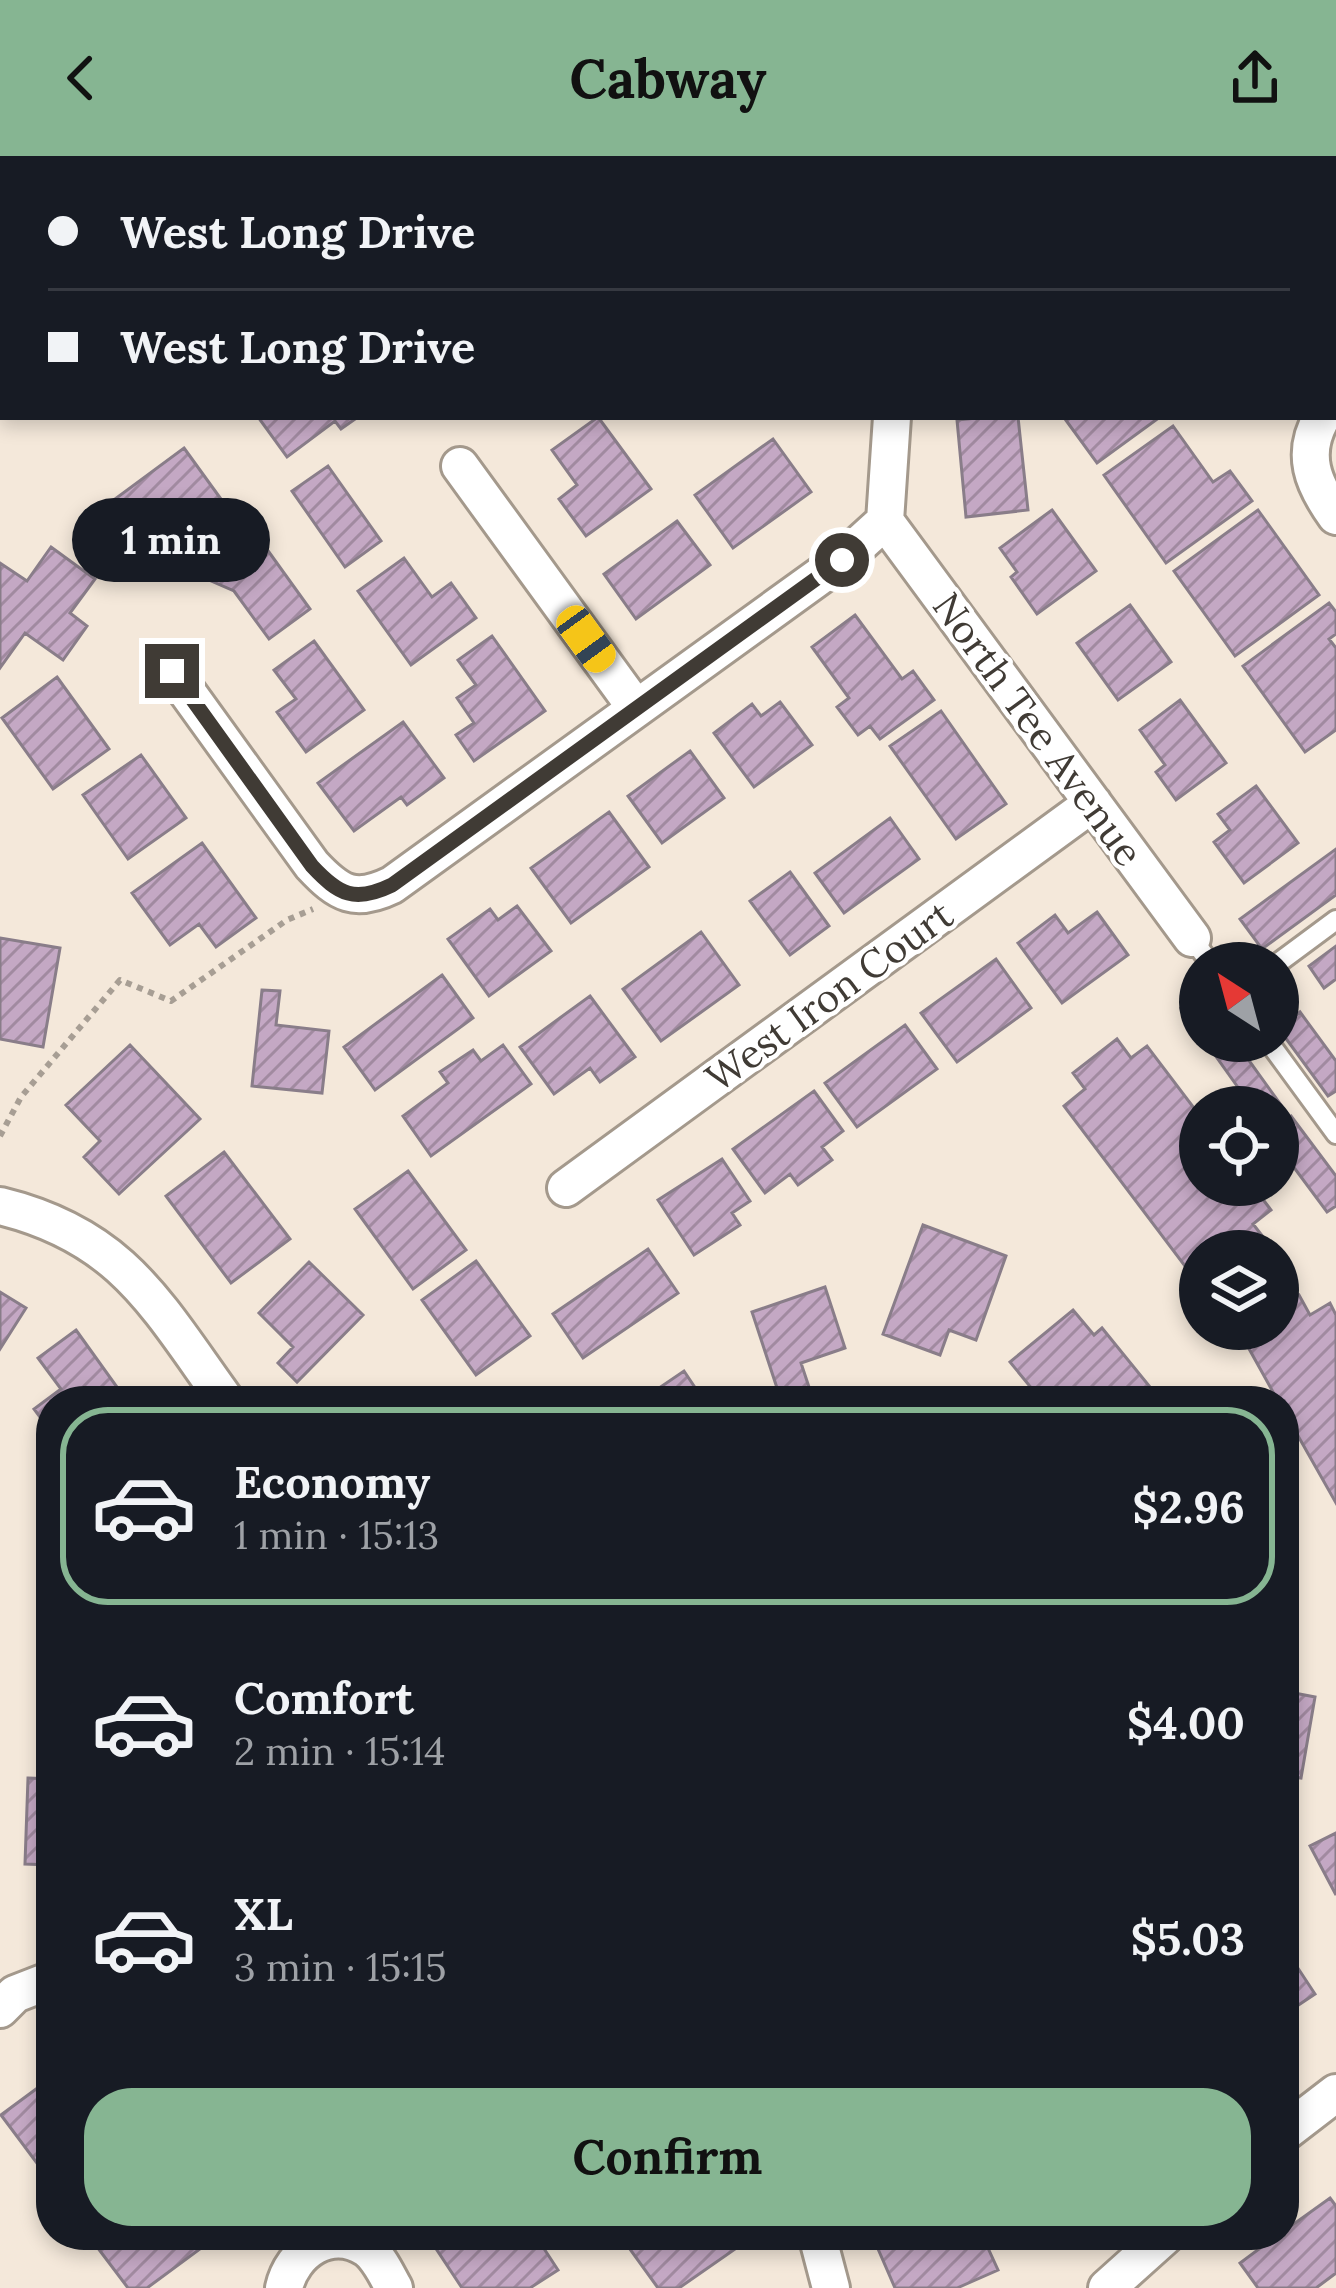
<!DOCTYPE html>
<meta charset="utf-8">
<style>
:root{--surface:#171b24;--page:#20242c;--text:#f1f3f6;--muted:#9ea1a6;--line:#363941;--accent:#86b592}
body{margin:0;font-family:Lora,serif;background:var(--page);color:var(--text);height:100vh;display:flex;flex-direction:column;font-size:45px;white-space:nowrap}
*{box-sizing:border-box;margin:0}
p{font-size:39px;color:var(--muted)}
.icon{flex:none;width:66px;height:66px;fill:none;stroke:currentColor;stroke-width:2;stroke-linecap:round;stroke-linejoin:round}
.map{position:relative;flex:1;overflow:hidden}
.details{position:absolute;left:36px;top:1230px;width:1263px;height:864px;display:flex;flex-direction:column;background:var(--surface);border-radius:48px;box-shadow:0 6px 18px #0003}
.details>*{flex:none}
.top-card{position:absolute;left:0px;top:0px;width:1338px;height:264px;box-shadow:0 6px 18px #0003;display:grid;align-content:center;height:264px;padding:0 48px;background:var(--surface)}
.needle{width:78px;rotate:324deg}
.fabs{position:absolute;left:1179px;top:786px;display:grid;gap:24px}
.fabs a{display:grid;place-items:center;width:120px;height:120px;border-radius:50%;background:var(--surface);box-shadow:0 6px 18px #0003;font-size:60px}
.end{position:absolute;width:54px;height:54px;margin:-27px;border:15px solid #403b35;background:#fff;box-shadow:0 0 0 6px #fff}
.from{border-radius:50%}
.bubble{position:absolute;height:84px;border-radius:42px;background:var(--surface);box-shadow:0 6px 18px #0003;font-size:39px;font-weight:700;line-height:84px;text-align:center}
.car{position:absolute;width:36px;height:72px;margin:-36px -18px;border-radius:15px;box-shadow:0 0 9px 3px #0007;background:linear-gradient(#f5c518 24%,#345 0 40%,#f5c518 0 76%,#345 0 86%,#f5c518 0)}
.top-card b{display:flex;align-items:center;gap:42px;height:114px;font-size:45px}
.top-card b+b{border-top:3px solid var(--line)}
.top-card i{width:30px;height:30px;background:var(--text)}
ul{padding:21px 0 0;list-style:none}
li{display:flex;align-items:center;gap:36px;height:198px;margin:0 24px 18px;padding:0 24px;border:6px solid transparent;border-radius:48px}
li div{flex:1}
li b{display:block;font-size:45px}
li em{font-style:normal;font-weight:700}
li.on{border-color:var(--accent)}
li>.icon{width:108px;height:108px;stroke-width:1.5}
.cta{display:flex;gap:24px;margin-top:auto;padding:24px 48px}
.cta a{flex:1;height:138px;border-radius:48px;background:var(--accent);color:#111;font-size:48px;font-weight:700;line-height:138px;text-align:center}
header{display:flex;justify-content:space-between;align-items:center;height:156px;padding:0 48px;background:var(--accent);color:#111;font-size:54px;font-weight:700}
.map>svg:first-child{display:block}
.building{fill:url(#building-hatch);stroke:#897d89;stroke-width:3}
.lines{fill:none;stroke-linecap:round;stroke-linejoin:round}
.lane-casing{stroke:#a4998c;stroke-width:24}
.street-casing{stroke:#a4998c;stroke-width:42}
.path{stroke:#a79e94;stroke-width:6;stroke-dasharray:6 6;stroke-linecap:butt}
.lane{stroke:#fff;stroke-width:18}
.street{stroke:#fff;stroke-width:36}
.route{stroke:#403b35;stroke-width:15}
.labels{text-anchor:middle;stroke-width:9;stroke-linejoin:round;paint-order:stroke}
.street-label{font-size:39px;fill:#403b35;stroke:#fff}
</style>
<header><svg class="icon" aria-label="back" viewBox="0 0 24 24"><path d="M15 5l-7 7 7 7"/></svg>Cabway<svg class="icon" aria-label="share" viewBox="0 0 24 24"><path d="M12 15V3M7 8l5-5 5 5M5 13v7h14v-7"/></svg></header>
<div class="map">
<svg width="1336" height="2132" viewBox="0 0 1336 2132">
<defs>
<pattern id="building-hatch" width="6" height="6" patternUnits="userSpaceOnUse" patternTransform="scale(3)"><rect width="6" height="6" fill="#c4a8c4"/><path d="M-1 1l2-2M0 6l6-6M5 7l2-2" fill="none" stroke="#a18aa0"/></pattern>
</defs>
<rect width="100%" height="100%" fill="#f4e8da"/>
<path class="building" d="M258 261H358L341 273 335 265 287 301Z
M598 261 651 333 586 380 559 343 577 329 552 294Z
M987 261H1018L1028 354 966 361 957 264Z
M1069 261H1160L1097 307 1065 263Z
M1173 270 1213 326 1230 315 1252 345 1166 407 1104 319Z
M773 283 811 336 733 392 695 339Z
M184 292 226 350 130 421 88 363Z
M328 310 381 385 345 411 292 335Z
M1052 354 1096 415 1037 458 1011 421 1017 416 1000 392Z
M1258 354 1319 439 1235 500 1174 415Z
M226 365 256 378 310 453 269 483 234 435 202 421Z
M677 365 710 409 636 463 604 418Z
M51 391 95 423 70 457 87 470 63 504 25 477 0 512V407L27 425Z
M404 402 432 441 451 427 476 462 411 509 358 435Z
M1329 447 1336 456V478L1329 483 1336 492V574L1305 596 1243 510Z
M1130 449 1171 506 1118 544 1077 487Z
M855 459 902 523 913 515 934 544 880 583 870 570 858 579 837 551 849 542 812 491Z
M492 480 545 555 474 605 456 579 474 567 457 542 476 529 458 504Z
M314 485 364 554 306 596 277 556 296 543 274 514Z
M57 521 109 593 53 633 2 562Z
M1180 544 1226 607 1176 644 1156 616 1165 609 1140 574Z
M780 546 812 589 754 631 714 577 752 548 761 560Z
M941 555 1006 648 956 683 890 590Z
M403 566 444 622 407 649 401 641 354 675 318 627Z
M690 595 724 642 662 687 628 640Z
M141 599 186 662 128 703 83 639Z
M1256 630 1298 687 1244 727 1214 686 1230 674 1218 658Z
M609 656 649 711 571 767 531 712Z
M890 662 919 703 844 757 815 717Z
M202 687 256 762 216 791 199 768 170 789 132 737Z
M1336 693V739L1262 793 1240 763Z
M790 716 829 770 790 799 750 745Z
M517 750 551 795 489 840 448 783 490 753 498 764Z
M1097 756 1128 799 1062 847 1018 787 1055 759 1068 777Z
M701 776 739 829 661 885 623 833Z
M0 782 60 792 43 891 0 883Z
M1336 790V823L1324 832 1309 810Z
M996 803 1031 852 957 906 921 857Z
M442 819 473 862 375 934 344 891Z
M262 834 280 835 276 869 329 875 322 937 252 930Z
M1200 838V878L1181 852Z
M590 840 635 901 600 926 590 912 554 938 520 891Z
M1300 856 1336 905V935L1328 940 1279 873Z
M905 869 937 913 857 971 825 927Z
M1117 883 1131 902 1147 890 1200 960V1029H1252L1271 1054 1253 1068 1267 1086 1255 1095H1200V1112L1191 1118 1064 950 1085 933 1073 917Z
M1205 885H1235L1281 949 1252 951Z
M130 889 200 963 119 1038 84 1001 100 985 66 949Z
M503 889 531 928 431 1000 403 960 448 927 440 916 473 894 481 905Z
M814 935 843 975 822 991 832 1004 798 1029 790 1018 765 1037 733 993Z
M1291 960 1336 1020V1050L1327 1056 1278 990V970Z
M224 996 290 1083 231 1127 166 1040Z
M722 1003 750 1045 732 1057 740 1069 694 1099 658 1044Z
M408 1015 466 1094 413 1133 355 1053Z
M923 1069 1006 1100 976 1184 949 1174 940 1199 883 1178Z
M648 1093 678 1137 583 1202 553 1158Z
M476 1105 530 1180 476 1219 422 1144Z
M309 1106 363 1159 297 1226 278 1207 293 1191 259 1157Z
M825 1131 845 1192 801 1207 809 1231 780 1241 752 1156Z
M0 1136 26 1152 0 1193Z
M1299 1139 1310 1159 1330 1147 1336 1159V1347L1284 1255V1245H1278L1238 1173H1278V1150Z
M1073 1154 1094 1179 1102 1172 1150 1231 1132 1245H1042L1010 1206Z
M76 1174 127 1245H51V1276L34 1253 61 1233 38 1202Z
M684 1215 704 1245H640Z
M1284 1535 1315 1541 1301 1622 1284 1620Z
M28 1622 51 1623V1709L25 1708Z
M1336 1677V1739L1310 1690Z
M1284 1791 1315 1838 1288 1856 1297 1871 1284 1880Z
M51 1922V2007L42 2014 1 1959Z
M1330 2042 1336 2050V2117L1316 2132H1258L1240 2107 1278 2079H1284V2075Z
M88 2079H196L204 2090 147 2132H128Z
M427 2079H535L558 2114 530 2132H462Z
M633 2079H729L738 2091 679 2132H658L624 2085Z
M872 2079H982L998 2114 957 2132H895Z"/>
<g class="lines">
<g class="lane-casing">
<path id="lane" d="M1192 782 1210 807
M1278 807 1336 764
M1268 885 1336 978"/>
</g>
<g class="street-casing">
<path id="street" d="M1091 3 1095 0
M1322 261C1300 298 1313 328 1336 360
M460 310 636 552
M885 365 1192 782
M172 515 312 709C339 738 355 747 392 729L842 404 885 365 892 261
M566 1032 1093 647
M0 1050C123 1080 157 1150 226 1245
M0 1853 15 1838 51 1824
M1284 1977 1336 1937
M817 2079 831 2132
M284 2132C292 2096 330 2069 366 2092 379 2101 386 2118 394 2132
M1107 2132 1166 2079"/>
</g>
<path class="path" d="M0 980 21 941 120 824 171 845 287 764 313 753"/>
<use href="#lane" class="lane"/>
<use href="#street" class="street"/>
</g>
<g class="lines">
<path class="route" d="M172 515 312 710C339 739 355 747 392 729L842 404"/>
</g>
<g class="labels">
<g class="street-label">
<text transform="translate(1038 573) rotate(54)" y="14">North Tee Avenue</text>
<text transform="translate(829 840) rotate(-36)" y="14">West Iron Court</text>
</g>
</g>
</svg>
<div class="fabs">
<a><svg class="needle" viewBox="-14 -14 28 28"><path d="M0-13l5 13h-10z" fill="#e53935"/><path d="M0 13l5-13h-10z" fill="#9ea1a6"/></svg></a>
<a><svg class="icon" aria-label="locate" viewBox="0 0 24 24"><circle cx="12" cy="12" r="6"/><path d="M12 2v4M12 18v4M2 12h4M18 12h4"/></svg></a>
<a><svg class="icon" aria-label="layers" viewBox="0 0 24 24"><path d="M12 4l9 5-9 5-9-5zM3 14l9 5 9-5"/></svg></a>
</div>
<i class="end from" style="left:842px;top:404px"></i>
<i class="end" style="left:172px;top:515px"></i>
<div class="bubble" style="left:72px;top:342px;width:198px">1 min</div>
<i class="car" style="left:586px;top:483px;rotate:144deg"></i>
<div class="top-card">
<b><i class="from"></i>West Long Drive</b>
<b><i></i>West Long Drive</b>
</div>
<section class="details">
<ul>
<li class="on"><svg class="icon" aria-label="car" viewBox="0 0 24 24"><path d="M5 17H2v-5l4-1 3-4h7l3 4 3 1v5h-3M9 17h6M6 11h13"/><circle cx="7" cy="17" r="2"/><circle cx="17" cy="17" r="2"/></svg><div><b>Economy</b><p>1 min · 15:13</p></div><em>$2.96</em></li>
<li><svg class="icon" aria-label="car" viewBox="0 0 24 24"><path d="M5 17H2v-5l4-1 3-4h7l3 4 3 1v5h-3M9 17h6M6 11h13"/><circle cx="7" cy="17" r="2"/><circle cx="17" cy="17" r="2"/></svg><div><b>Comfort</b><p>2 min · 15:14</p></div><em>$4.00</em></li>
<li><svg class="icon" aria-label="car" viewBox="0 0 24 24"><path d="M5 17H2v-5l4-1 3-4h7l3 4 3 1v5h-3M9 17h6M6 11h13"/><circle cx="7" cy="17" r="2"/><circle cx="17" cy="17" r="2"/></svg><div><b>XL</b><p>3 min · 15:15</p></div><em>$5.03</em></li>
</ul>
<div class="cta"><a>Confirm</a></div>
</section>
</div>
